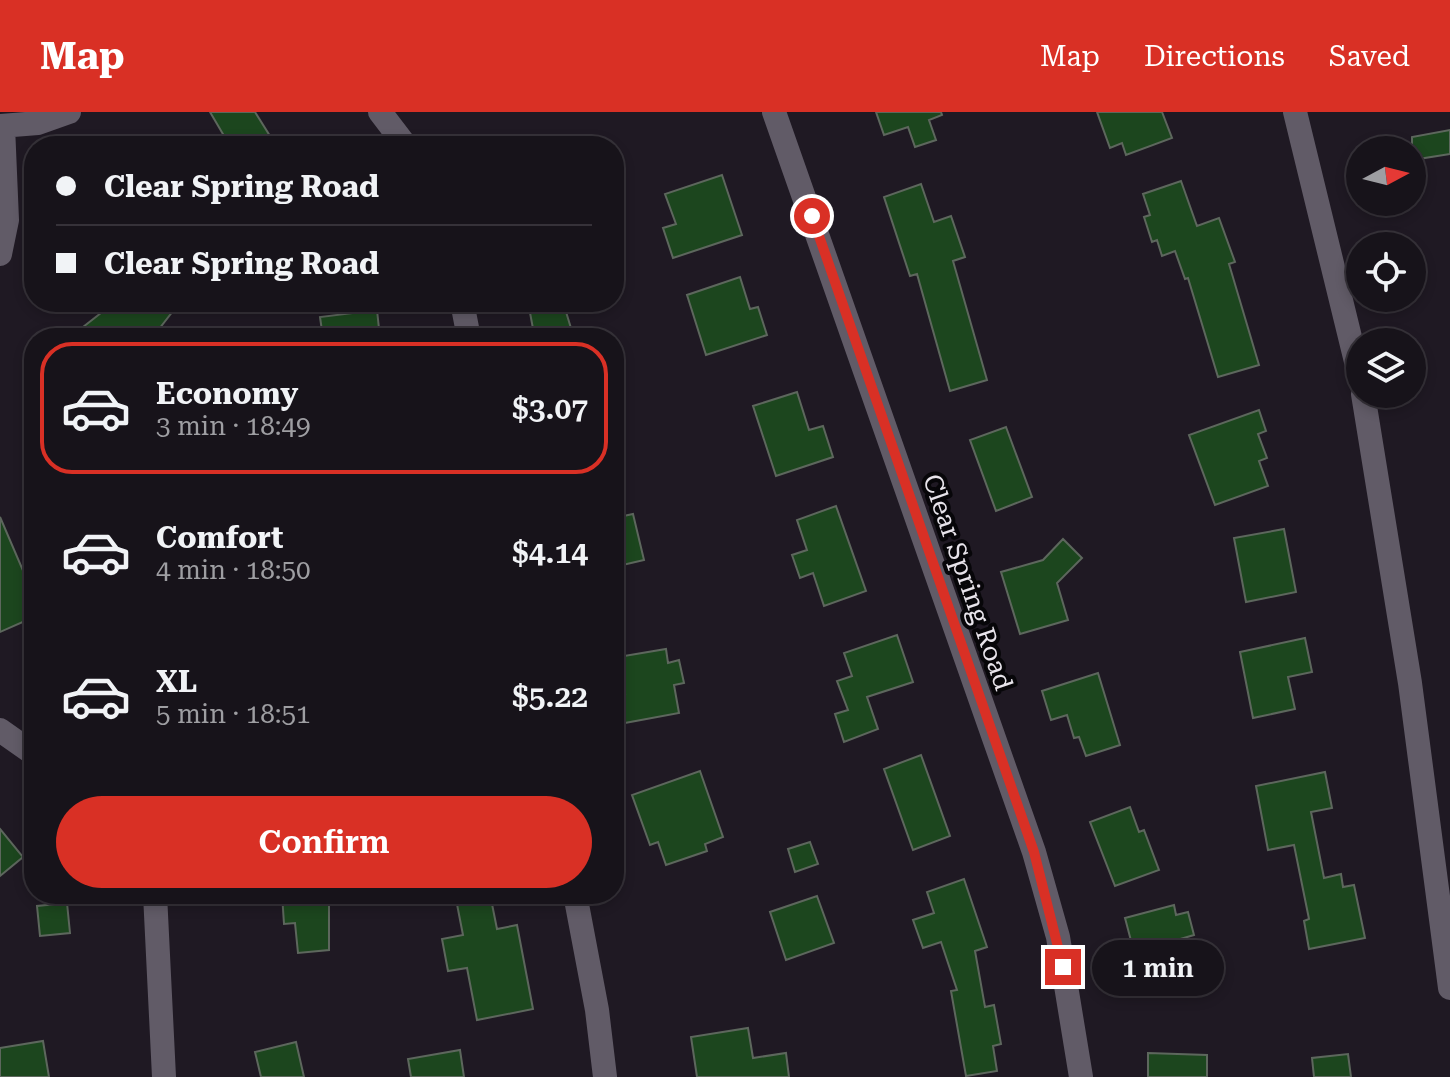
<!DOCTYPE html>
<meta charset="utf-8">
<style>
:root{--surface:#17131a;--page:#201c23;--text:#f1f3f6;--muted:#9e9ea2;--line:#363239;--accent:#d93025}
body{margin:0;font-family:"Roboto Serif",serif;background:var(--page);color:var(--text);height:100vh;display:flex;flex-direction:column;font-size:30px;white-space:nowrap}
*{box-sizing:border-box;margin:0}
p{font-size:26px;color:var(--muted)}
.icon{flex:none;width:44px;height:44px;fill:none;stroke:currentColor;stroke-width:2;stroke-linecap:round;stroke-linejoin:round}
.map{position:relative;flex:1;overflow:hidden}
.panel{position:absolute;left:24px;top:216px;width:600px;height:576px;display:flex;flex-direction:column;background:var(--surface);border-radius:32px;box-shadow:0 4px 12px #0003,0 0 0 2px var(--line)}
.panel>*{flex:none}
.banner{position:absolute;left:24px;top:24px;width:600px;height:176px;border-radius:32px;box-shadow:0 4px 12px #0003,0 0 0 2px var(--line);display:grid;align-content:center;height:176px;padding:0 32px;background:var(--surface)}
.needle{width:52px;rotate:83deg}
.controls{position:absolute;left:1346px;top:24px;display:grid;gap:16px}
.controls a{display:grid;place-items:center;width:80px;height:80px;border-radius:50%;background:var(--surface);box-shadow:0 4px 12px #0003,0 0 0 2px var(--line);font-size:40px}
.end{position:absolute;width:36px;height:36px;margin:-18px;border:10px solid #d93025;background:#fff;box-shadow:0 0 0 4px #fff}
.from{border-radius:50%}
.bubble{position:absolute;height:56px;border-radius:28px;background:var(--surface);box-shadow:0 4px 12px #0003,0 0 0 2px var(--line);font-size:26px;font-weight:600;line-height:56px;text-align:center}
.banner b{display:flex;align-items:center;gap:28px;height:76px;font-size:30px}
.banner b+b{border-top:2px solid var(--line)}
.banner i{width:20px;height:20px;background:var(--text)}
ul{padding:14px 0 0;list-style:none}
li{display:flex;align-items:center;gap:24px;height:132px;margin:0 16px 12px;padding:0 16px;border:4px solid transparent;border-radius:32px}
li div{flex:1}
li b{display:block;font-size:30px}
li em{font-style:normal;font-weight:600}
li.current{border-color:var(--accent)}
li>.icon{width:72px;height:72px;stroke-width:1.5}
.primary-button{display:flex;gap:16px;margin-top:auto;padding:16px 32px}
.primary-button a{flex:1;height:92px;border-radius:48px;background:var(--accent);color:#fff;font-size:32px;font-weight:600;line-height:92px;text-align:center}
header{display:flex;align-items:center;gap:48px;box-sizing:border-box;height:112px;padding:0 40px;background:var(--accent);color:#fff}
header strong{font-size:38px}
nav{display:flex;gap:44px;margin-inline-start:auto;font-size:28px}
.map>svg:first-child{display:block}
.building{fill:#1c461e;stroke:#5d675d;stroke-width:2}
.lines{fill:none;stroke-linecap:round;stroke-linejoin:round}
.minor{stroke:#615b67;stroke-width:24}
.route{stroke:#d93025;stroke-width:10}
.labels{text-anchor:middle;stroke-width:8;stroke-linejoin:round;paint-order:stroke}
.street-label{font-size:26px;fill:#e8e4eb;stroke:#070609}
</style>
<header>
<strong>Map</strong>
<nav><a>Map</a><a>Directions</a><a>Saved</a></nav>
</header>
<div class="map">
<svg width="1450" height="965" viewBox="0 0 1450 965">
<rect width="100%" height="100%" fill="#1f1923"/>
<path class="building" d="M210 0H255L270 24 253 34H230Z
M876 0H941L942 3 929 8 936 28 915 35 908 15 884 23Z
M1097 0H1162L1172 26 1126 43 1122 31 1110 36Z
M1450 18V42L1412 48V25Z
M722 63 742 123 673 146 663 116 676 112 665 82Z
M1181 69 1197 114 1219 106 1235 150 1229 152 1259 253 1218 265 1188 166 1185 167 1175 139 1162 144 1157 128 1152 130 1144 105 1150 103 1143 82Z
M921 72 934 110 951 104 965 145 953 149 987 268 950 279 917 162 910 164 884 85Z
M740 165 750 197 758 195 767 223 706 243 687 183Z
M115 190H180L152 226H69Z
M528 190H563L574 226H540L539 221 534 222Z
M377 198 380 226H323L320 205Z
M797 280 809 318 823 314 833 345 776 364 753 294Z
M1259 298 1266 319 1258 322 1267 346 1259 349 1268 374 1215 393 1189 323Z
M1006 315 1032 385 996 399 970 328Z
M836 394 866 479 824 494 813 461 800 466 792 443 807 438 797 408Z
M633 402 644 448 614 455V406Z
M0 405 27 468 34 465V505L0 520Z
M1284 417 1296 480 1246 490 1234 426Z
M1063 427 1082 446 1057 471 1068 508 1020 522 1001 460 1043 448Z
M897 523 913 570 867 585 878 617 844 630 835 602 848 598 837 569 852 564 844 541Z
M1305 526 1312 560 1288 565 1295 597 1253 606 1240 540Z
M666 537 668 551 679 548 684 571 674 573 679 601 614 613V584L625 582 618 545Z
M1098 561 1120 633 1086 644 1079 625 1074 626 1067 603 1051 608 1042 579Z
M921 643 950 724 913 738 884 657Z
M700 659 723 725 705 732 707 739 666 753 658 730 650 733 632 683Z
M1325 660 1332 696 1311 700 1324 766 1341 762 1343 775 1354 773 1365 826 1309 837 1304 809 1309 807 1294 733 1268 738 1256 674Z
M1130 695 1139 720 1144 718 1159 758 1115 774 1090 710Z
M0 717 23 745 0 764Z
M810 730 818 752 795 760 788 737Z
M964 767 987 835 975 839 985 895 994 893 1001 932 993 934 997 959 966 964 951 879 957 878 941 830 923 836 913 808 934 801 927 780Z
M282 782H329V838L298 841 295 811 284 812Z
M455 782H490L497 817 517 813 533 897 477 908 467 856 448 859 442 827 463 823Z
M817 784 834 831 786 848 770 800Z
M67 791 70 821 40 824 37 794Z
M1174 793 1176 803 1188 800 1194 823 1177 828 1189 874 1160 882 1152 855 1139 859 1125 806Z
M748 916 753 946 786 941 789 965H697L691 925Z
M43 929 49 965H0V936Z
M296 930 304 965H261L255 940Z
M460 938 464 965H411L408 947Z
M1148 941 1207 943V965H1148Z
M1348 942 1351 965H1314L1312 946Z"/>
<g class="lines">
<path class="minor" d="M380 0 406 34
M774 0 1034 740 1058 825 1081 965
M1295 0 1360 266
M0 14 38 11 69 0
M0 142 7 108 3 14
M462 190 469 226
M1363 282 1410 571 1450 876
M0 618 34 642
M155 782 164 965
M575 782 597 898 605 965"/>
</g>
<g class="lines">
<path class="route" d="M812 104 1034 740 1063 855"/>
</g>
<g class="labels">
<g class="street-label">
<text transform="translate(968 470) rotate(71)" y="9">Clear Spring Road</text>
</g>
</g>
</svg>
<div class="controls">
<a><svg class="needle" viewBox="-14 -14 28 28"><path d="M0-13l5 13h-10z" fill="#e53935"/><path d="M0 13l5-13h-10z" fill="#9e9ea2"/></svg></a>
<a><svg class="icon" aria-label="locate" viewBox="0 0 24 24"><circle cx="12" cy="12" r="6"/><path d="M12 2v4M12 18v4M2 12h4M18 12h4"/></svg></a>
<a><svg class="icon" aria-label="layers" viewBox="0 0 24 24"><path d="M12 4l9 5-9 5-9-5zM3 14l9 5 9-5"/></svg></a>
</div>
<i class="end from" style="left:812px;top:104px"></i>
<i class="end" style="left:1063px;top:855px"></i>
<div class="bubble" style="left:1092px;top:828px;width:132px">1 min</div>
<div class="banner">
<b><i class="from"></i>Clear Spring Road</b>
<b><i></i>Clear Spring Road</b>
</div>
<section class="panel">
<ul>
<li class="current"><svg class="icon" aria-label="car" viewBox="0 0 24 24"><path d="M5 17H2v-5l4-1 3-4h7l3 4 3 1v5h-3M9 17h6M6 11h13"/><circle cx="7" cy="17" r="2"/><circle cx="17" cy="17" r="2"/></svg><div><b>Economy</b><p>3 min · 18:49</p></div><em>$3.07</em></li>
<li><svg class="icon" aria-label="car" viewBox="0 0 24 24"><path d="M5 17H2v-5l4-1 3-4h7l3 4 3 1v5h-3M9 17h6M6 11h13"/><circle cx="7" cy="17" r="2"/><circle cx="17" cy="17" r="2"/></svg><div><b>Comfort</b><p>4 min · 18:50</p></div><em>$4.14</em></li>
<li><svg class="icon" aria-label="car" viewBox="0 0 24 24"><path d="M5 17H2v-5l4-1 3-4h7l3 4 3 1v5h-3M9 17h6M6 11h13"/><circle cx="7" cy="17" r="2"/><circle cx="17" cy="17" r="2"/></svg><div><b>XL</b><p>5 min · 18:51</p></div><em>$5.22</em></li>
</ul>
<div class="primary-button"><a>Confirm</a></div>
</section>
</div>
